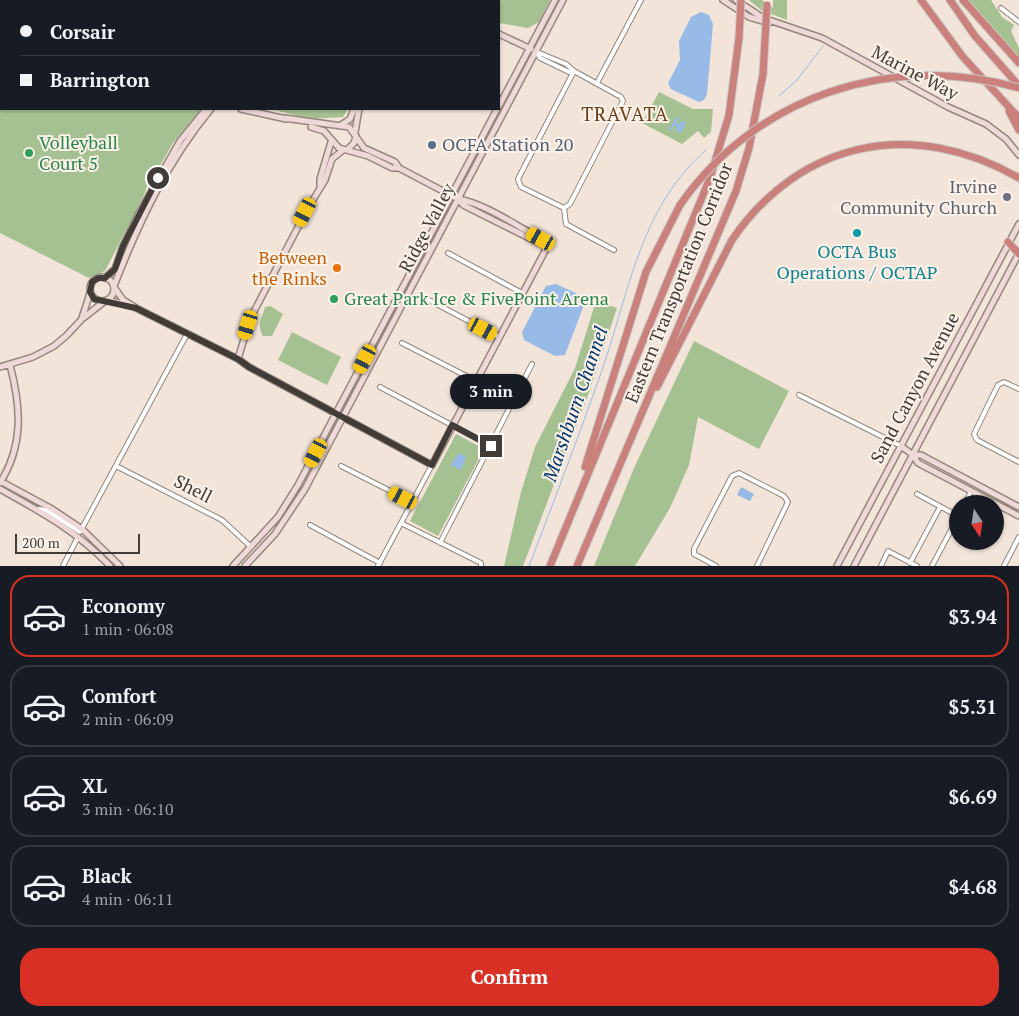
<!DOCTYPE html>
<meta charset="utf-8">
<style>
:root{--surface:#171b24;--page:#20242c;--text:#f1f3f6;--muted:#9ea1a6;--line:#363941;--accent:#d93025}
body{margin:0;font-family:"PT Serif",serif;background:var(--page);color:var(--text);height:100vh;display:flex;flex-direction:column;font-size:19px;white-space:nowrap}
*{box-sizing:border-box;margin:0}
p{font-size:16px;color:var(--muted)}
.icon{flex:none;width:28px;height:28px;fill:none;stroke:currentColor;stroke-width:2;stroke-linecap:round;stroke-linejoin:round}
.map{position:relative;height:566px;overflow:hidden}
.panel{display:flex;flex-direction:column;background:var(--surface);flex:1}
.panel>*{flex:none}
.banner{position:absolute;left:0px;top:0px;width:500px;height:110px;box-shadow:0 1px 4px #0004;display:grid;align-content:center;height:110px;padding:0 20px;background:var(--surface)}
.needle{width:32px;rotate:168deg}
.tools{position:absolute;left:949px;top:495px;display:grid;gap:10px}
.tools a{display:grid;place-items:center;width:55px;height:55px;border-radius:50%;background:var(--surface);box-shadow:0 1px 4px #0004;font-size:25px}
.scale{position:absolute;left:15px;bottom:12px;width:125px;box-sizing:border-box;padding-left:5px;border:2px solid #413c37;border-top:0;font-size:14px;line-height:18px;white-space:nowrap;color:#413c37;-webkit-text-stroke:4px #fdf2e9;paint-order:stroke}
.end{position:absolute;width:22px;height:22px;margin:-11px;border:6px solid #413c37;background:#fff;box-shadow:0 0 0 2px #fff}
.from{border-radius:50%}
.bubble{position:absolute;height:35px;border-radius:18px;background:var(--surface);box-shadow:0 1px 4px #0004;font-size:16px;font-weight:800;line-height:35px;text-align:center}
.car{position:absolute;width:15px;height:30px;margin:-15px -8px;border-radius:6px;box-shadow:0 0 4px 1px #0007;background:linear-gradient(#f5c518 24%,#345 0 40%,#f5c518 0 76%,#345 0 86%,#f5c518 0)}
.banner b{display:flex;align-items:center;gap:18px;height:48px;font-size:19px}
.banner b+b{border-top:1px solid var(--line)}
.banner i{width:12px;height:12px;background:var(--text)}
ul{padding:9px 0 0;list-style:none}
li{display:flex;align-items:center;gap:15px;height:82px;margin:0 10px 8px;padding:0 10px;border:2px solid var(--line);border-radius:20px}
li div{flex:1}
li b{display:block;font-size:19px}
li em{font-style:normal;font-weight:800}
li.on{border-color:var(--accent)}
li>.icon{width:45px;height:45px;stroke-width:1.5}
.button{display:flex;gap:10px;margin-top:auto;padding:10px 20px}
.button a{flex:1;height:58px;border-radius:20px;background:var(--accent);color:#fff;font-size:20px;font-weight:800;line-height:58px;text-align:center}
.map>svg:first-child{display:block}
.green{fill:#a6c191}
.water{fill:#97bae7}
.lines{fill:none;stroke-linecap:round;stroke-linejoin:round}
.stream{stroke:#97bae7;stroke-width:1}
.street-casing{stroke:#93867b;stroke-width:6}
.secondary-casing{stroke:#93867b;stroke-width:8}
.highway-casing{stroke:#cac8c7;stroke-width:9}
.street{stroke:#fff;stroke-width:4}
.secondary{stroke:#efd9d8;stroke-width:5}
.highway{stroke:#ca817c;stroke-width:7}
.highway-bridge-casing{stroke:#cac8c7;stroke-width:9;stroke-linecap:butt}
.highway-bridge{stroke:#ca817c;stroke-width:7}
.route{stroke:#413c37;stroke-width:6}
.service-dot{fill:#5c6f8a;stroke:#fdf2e9;stroke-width:2}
.leisure-dot{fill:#2e9e5b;stroke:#fdf2e9;stroke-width:2}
.worship-dot{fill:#6b7280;stroke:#fdf2e9;stroke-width:2}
.culture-dot{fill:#0f9aa8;stroke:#fdf2e9;stroke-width:2}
.food-dot{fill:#e8710a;stroke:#fdf2e9;stroke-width:2}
.labels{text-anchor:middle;stroke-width:4;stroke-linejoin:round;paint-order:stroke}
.street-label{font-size:18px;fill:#413c37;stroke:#fdf2e9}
.leisure-label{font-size:18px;fill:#27864d;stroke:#fdf2e9;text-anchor:start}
.service-label{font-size:18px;fill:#4e5e75;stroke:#fdf2e9;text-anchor:start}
.worship-label{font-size:18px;fill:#5b616d;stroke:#fdf2e9;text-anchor:end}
.culture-label{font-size:18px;fill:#0d838f;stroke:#fdf2e9}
.food-label{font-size:18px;fill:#c56008;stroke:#fdf2e9;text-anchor:end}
.neighbourhood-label{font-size:19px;letter-spacing:1px;fill:#693e17;stroke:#fdf2e9}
.water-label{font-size:19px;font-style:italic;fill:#02356a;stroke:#fdf2e9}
</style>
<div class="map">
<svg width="1019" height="566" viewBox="0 0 1019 566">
<rect width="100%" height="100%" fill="#f2e4d9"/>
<path class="green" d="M0 0H550L539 22 528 28 499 23V1H1V109H201L173 143 157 171 151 175 144 195 105 271 89 278 0 233Z
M749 0H762L773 8V0H787V20L761 10Z
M966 0H991L1002 17 1014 25 1011 31 1019 48V58Z
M659 92 693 109H713L711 132 704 138 698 131 682 144 642 123Z
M271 109H348L343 117 309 119Z
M596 301 617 308 588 395 523 566H504L521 492 535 447 575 368Z
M270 306 283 314 272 336H263C256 323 262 319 265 307Z
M292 332 341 357 327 385 278 360Z
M694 341 789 391 759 449 698 417 689 465 670 508 635 566H594L634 468Z
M456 434 484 449 438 536 410 521Z"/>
<path class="water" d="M701 12 709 15 713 24 707 94 704 100 699 102 671 89 668 83 680 60 679 41 691 17Z
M677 116 679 118 676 123 679 124 682 121 686 123 680 133 676 131 677 127 674 125 672 130H669Z
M556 284 582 296 585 302 565 355 555 356 524 340 522 332 546 286Z
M459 453 466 457 461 470 451 465Z
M741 487 754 494 750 501 737 495Z"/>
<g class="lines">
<path class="stream" d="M779 96 797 80 823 46
M529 566C554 501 579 436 602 370 629 293 640 207 706 150"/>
<g class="street-casing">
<path id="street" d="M1001 8 1019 22
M536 52 540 58 569 72 574 71 621 97 623 101 570 204 564 208
M537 52 566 64 574 71
M597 83 641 0
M564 208 521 187 518 179 574 71
M564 208 566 224 614 250
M448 253 522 293
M425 298 499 337
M402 343 476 381
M380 387 491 446
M1019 389 1004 382 998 385 974 434 977 440 1019 462
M799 395 901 446
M116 466 222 520 250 546
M341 466 412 502
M917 494 958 516
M965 504 971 491
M39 509 46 510 80 532 187 334
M401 523 481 563V566
M310 525 380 563
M440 543 532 364
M910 563 940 507
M63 566 78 537
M378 566 432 465
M716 566 694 554V549L732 476 739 473 784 496 788 502 757 566
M881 566 888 551 917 566
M932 566 958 517
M1004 566 1019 537"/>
</g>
<g class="secondary-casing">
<path id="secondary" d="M723 0 749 17 769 23
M736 0 763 18 822 38 948 107 986 124 1006 139 1019 155
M499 34 531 49
M499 106 555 0
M241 109 286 119
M284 118 349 127 364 148 395 162 399 168 458 199C484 203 517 226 541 239L545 246
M341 125 350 119 354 109
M311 127 324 131 339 148 368 156 392 168H399
M355 132 359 109
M347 150 354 143 356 136
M320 187V179L331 142
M458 199 463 205 545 246
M90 289a12 12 0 1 1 24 0a12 12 0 1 1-24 0Z
M105 278 115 269 123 246 138 215 180 141 206 109
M114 286C139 222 167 162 211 109
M114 287 123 300 136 308 238 359 249 367 432 465 545 251V246
M108 300 133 307
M82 318 90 293
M238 359 250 319 308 208 325 180 332 159 343 150
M0 367 33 357 54 346 66 336 82 319 105 301
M901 446 913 455 918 463 1019 516
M913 455H921L1019 507
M0 481 52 509 82 529 120 566
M0 483C24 445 21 407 10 365
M0 489C43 513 75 530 110 566
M233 566 278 517 298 485 497 109
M245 566 275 534 305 489 563 0
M837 566 1019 224
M854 566 1019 253"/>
</g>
<g class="highway-casing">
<path id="highway" d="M921 0 963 57 1019 118
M950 0 975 36 1019 86
M963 0 1019 63
M1009 111 1019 130
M1008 242 1019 254
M657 387 732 240C801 139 914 118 1019 178
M585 467 646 272 680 205
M550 566 710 178 729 115 739 38
M577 566 736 191 749 148 763 74"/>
</g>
<use href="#street" class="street"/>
<use href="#secondary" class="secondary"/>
<use href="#highway" class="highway"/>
<g class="highway-bridge-casing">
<path id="highway-bridge" d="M739 38 741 0
M763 74 767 5
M680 205C757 95 891 52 1019 88"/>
</g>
<use href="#highway-bridge" class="highway-bridge"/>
</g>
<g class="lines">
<path class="route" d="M158 178 123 246 115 269 105 278H98L92 282 90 292 94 299 136 308 238 359 249 367 432 465 452 425 491 446"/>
</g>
<circle class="service-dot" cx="432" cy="145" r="5"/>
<g class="leisure-dot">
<circle cx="29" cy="153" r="5"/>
<circle cx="334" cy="299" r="5"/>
</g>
<circle class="worship-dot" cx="1007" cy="197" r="5"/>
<circle class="culture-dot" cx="857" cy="233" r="5"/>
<circle class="food-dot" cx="337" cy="268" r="5"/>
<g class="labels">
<g class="street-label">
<text transform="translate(915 73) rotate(28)" y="6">Marine Way</text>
<text transform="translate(427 228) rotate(-62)" y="6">Ridge Valley</text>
<text transform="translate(679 283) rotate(-68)" y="6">Eastern Transportation Corridor</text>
<text transform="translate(915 388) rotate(-62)" y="6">Sand Canyon Avenue</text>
<text transform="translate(193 489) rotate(27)" y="6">Shell</text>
</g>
<g class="leisure-label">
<text x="39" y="149">Volleyball<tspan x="39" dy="21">Court 5</tspan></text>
<text x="344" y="305">Great Park Ice &amp; FivePoint Arena</text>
</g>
<g class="service-label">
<text x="442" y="151">OCFA Station 20</text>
</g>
<g class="worship-label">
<text x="997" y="193">Irvine<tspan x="997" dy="21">Community Church</tspan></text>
</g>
<g class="culture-label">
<text x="857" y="258">OCTA Bus<tspan x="857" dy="21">Operations / OCTAP</tspan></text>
</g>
<g class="food-label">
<text x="327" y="264">Between<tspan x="327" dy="21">the Rinks</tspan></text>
</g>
<g class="neighbourhood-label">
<text x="625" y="121">TRAVATA</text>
</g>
<g class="water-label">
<text transform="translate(575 404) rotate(-71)" y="7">Marshburn Channel</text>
</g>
</g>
</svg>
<div class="tools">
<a><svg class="needle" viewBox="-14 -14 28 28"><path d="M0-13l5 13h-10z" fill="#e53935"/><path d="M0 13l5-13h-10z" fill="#9ea1a6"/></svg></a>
</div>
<div class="scale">200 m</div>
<i class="end from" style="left:158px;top:178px"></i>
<i class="end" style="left:491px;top:446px"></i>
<div class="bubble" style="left:450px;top:374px;width:82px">3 min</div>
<i class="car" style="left:305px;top:212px;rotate:207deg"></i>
<i class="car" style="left:541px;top:239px;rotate:299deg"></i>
<i class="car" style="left:248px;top:325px;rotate:197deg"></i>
<i class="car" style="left:483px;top:329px;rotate:118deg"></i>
<i class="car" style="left:365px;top:359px;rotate:208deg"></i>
<i class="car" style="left:316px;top:453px;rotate:208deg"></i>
<i class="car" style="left:403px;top:498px;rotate:297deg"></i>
<div class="banner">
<b><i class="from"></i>Corsair</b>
<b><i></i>Barrington</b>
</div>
</div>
<section class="panel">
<ul>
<li class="on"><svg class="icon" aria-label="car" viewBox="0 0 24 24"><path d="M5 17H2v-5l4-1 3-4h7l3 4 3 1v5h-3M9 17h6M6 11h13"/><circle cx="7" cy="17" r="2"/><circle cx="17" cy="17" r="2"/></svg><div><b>Economy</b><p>1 min · 06:08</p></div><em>$3.94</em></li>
<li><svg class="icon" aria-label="car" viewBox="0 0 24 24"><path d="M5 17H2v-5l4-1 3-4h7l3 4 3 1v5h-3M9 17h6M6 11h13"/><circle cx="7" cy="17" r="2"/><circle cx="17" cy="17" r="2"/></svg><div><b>Comfort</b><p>2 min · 06:09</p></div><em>$5.31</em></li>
<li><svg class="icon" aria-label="car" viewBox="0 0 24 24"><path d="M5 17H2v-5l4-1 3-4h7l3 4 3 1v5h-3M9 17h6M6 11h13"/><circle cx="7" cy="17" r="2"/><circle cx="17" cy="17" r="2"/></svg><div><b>XL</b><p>3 min · 06:10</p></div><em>$6.69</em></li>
<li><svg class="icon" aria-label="car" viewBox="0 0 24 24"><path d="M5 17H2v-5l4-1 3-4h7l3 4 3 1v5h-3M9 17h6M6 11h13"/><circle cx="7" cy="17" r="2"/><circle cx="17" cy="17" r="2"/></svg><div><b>Black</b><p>4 min · 06:11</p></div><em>$4.68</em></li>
</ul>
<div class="button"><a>Confirm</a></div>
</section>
